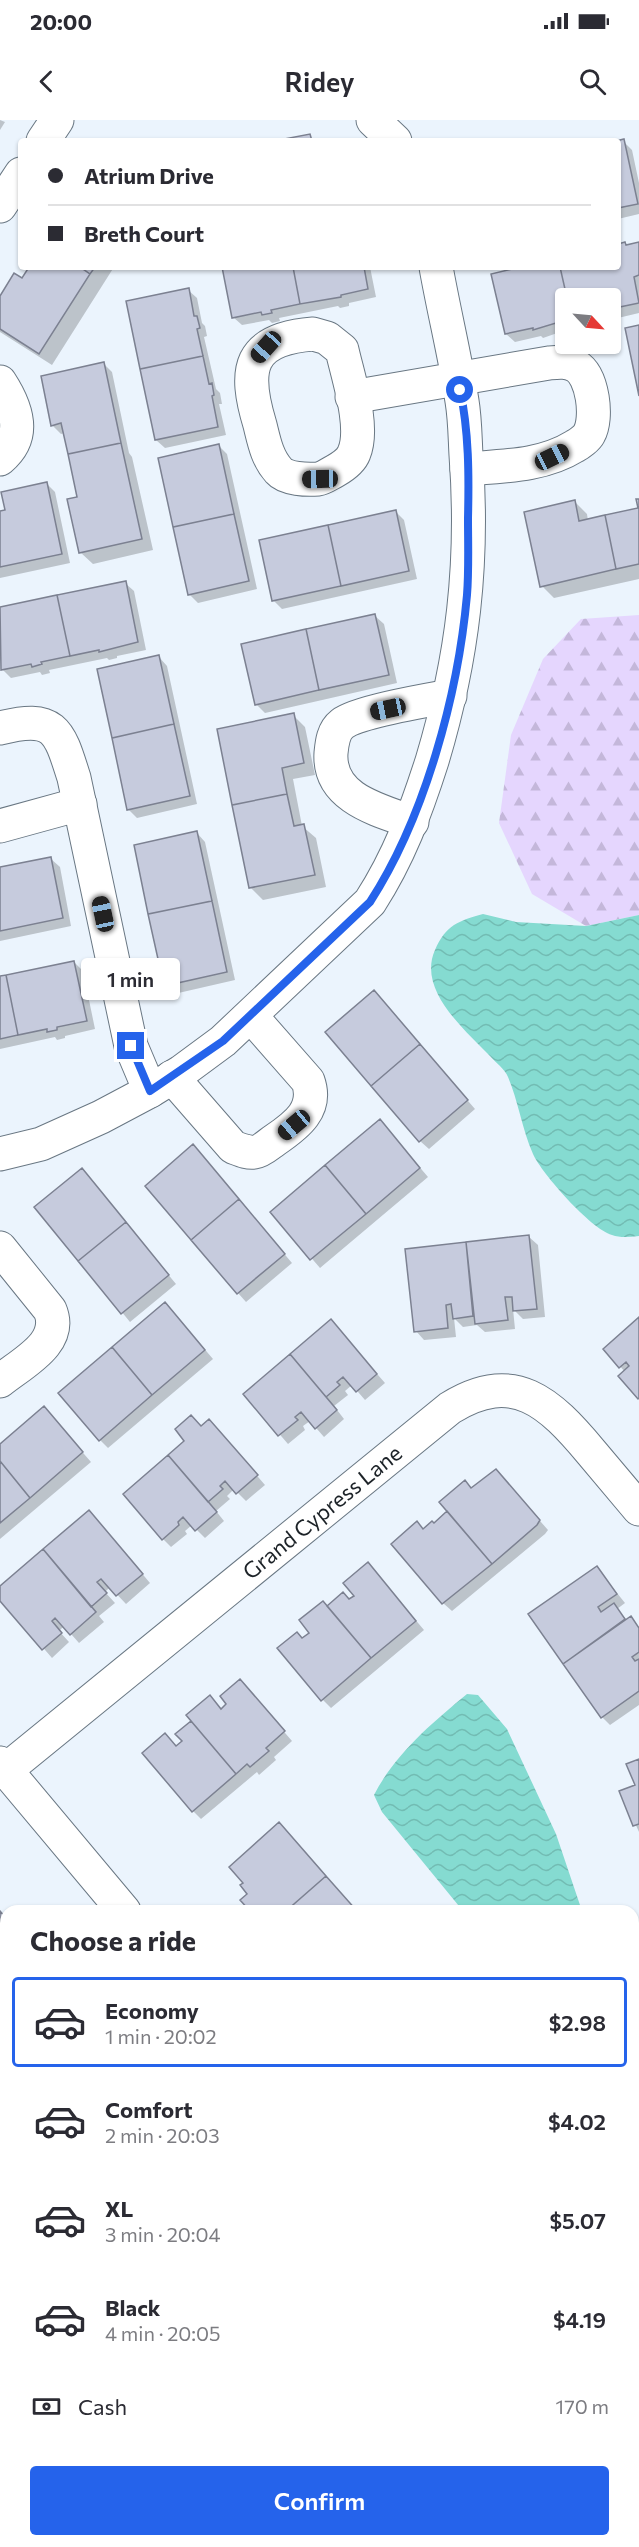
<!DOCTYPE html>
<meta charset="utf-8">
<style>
:root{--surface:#fff;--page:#f7f7f7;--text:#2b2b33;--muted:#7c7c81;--line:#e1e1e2;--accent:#2563eb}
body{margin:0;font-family:Commissioner,sans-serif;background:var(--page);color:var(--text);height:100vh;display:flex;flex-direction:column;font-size:22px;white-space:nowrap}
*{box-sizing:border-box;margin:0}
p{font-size:20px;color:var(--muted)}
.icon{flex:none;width:33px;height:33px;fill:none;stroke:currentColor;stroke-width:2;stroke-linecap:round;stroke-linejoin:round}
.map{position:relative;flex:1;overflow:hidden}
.drawer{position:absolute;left:0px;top:1785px;width:639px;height:642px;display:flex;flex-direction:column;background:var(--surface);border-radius:18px 18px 0 0;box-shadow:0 2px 4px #0004}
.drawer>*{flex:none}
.hud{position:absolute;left:18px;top:18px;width:603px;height:132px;border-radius:6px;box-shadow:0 2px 4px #0004;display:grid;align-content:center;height:132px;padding:0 30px;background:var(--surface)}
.needle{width:39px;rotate:116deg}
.buttons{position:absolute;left:555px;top:168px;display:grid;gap:12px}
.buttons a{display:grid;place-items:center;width:66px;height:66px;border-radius:6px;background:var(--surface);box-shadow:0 2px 4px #0004;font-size:30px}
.end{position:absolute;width:27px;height:27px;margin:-14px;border:8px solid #2563eb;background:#fff;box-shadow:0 0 0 3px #fff}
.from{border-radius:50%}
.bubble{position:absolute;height:42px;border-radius:6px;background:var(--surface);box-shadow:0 2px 4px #0004;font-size:20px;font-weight:600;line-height:42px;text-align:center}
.car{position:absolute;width:18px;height:36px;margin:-18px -9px;border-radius:8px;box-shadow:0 0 4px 2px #0007;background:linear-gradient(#222 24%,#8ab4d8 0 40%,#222 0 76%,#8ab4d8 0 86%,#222 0)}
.hud b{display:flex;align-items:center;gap:21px;height:57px;font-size:22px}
.hud b+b{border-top:2px solid var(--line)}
.hud i{width:15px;height:15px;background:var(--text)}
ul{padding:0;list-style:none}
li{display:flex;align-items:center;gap:18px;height:90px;margin:0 12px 9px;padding:0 18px;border:3px solid transparent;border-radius:6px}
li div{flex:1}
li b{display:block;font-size:22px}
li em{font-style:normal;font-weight:600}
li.active{border-color:var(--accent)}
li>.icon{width:54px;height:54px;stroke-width:1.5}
h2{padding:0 30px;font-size:27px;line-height:72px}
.pay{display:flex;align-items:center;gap:15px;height:66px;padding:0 30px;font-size:22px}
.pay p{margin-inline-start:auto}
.primary-button{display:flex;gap:12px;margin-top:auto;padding:12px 30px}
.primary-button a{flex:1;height:69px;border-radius:6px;background:var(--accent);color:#fff;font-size:24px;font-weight:600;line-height:69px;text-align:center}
.status{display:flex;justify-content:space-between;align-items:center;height:42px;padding:0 30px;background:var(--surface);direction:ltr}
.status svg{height:16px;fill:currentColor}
header{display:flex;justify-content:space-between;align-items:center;height:78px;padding:0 30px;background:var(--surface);font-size:27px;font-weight:600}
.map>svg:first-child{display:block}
.forest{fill:url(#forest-firs)}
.water{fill:url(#water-waves)}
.shadow{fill:#0003}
.building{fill:#c6cbdd;stroke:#7c8191;stroke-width:1.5}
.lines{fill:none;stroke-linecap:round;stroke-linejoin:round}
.minor-casing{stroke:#697783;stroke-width:35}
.tertiary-casing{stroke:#697783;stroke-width:35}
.minor{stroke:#fff;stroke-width:33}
.tertiary{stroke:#fff;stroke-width:33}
.route{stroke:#2563eb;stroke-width:8}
.labels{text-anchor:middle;stroke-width:6;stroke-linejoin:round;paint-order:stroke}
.street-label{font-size:22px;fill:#1c2227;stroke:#ebf4fd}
</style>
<div class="status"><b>20:00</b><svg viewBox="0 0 49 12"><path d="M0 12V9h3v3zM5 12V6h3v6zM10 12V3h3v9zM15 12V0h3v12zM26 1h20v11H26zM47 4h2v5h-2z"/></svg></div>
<header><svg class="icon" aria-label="back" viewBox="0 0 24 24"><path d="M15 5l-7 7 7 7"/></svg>Ridey<svg class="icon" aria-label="search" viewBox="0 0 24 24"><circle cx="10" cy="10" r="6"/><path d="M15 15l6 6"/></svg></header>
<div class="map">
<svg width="639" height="2427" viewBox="0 0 639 2427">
<defs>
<pattern id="forest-firs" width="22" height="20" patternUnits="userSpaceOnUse" patternTransform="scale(1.5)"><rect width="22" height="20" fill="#e5d6fe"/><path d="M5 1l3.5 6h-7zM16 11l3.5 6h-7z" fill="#c4b7da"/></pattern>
<pattern id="water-waves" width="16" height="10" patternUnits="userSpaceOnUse" patternTransform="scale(1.5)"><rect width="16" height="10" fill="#85dbd1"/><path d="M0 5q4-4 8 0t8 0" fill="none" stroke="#72bcb3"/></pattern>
</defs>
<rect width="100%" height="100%" fill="#ebf4fd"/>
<path class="forest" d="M639 495V795L586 806 532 774 499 703 511 615 543 539 581 499Z"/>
<path class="water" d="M483 794 516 802 586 806 639 795V1116C630 1117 620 1118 612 1115 591 1109 542 1054 533 1034 522 1009 518 980 508 957 505 949 495 942 490 936 465 910 417 870 435 830 446 805 458 801 483 794Z
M467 1574 478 1575 507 1609 556 1714 582 1791H463L382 1692 374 1675C395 1634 432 1603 467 1574Z"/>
<path class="shadow" d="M0 0 5 2 0 10Z
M623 21 632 30 639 63V94L618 99V22Z
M639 124V193L618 198 619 200 611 202 610 178H566V210L543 218 541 216 515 222 506 214 526 147H618V126Z
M31 147H114L52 245 0 212V178L23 160Z
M223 147H370L376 177 349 183V186L340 188 338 186 279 198 280 201 272 203 269 200 242 205 233 197Z
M188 170 197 178 202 203 205 206 207 216 204 217 216 269 220 273 222 284H219L226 315 165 328 156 320Z
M103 243 112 252 129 333 132 337 153 430 93 444 80 432 78 378 65 313 61 314 52 305Z
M218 325 227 334 257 469 198 483 189 474Z
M47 364 55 372 70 443 0 458V393L7 391Z
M575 382 587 394 588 401 639 389V459L554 478 542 466Z
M396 392 404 400 417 459 282 489 273 480Z
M125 463 134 471 146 530 117 536V538L109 540 107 538 49 550 50 553 42 555 40 552 11 558 2 549 0 538V489Z
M375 496 384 504 397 563 265 593 256 584Z
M159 537 167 546 197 684 137 698 128 689Z
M293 595 305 607 315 655 293 659 302 706 316 718 326 767 263 780 251 768 218 610Z
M197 713 205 722 235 860 174 874 165 865Z
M51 739 60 747 71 806 0 821V749Z
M74 842 83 851 95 909 65 916V918L57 920 55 917 0 929V858Z
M374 872 475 989 429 1029 420 1021Z
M388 1010 428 1057 320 1148 272 1092Z
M201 1035 292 1143 246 1182 238 1173Z
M82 1050 176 1164 130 1202 36 1087Z
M529 1117 538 1125 545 1197 523 1199 513 1189 515 1209 485 1212 477 1205 463 1207 454 1198 456 1217 424 1220 416 1211 407 1130Z
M173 1192 213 1239 108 1328 100 1320Z
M639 1199V1278L620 1256 625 1252 605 1229Z
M331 1201 385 1263 365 1280 352 1265 345 1271 348 1275 334 1286 344 1299 324 1317 310 1301 303 1306 305 1310 288 1324 245 1274Z
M44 1288 91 1342 0 1419V1325Z
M201 1308 218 1310 265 1365 246 1381 234 1369 227 1376 230 1379 216 1391 224 1401 205 1418 192 1405 185 1411 187 1414 171 1427 163 1419Z
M504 1360 548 1410 545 1414 452 1491 443 1483 424 1410 434 1405 471 1369Z
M97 1400 150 1463 126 1484 110 1467 105 1472 115 1483 99 1496 104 1502 79 1523 64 1506 59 1511 69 1522 52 1538 0 1478V1468Z
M597 1448 625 1483 617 1489 627 1500 630 1498 639 1507V1585L610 1605 602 1597 530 1494Z
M376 1453 424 1510 331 1588 323 1580 311 1513 327 1488 350 1480Z
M248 1570 292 1621 274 1637 276 1640 259 1655 257 1652 201 1699 193 1691 177 1628 184 1622 177 1614 193 1601 221 1590Z
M639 1640V1712L621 1672 637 1665Z
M0 1792 6 1798V1933L1 1938Z
M633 2108 639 2115 633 2121Z
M633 2128 639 2135V2216L633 2221Z
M326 2421H398L403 2427H331Z"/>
<path class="building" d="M310 14 312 21H274Z
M624 19 638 84 618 88V21H616Z
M625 122 626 125 639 122V155L634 157 639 183 610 189V178H567L560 147H618V124Z
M29 147H80L90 154 39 234 0 209V176L14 153 22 158Z
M80 147H95L90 154Z
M222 147H293L300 184 271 190 272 193 262 195 261 192 232 198Z
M293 147H364L368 169 341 175V177L300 184Z
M520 147H560L567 178 566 200 533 210V208L505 214 491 154Z
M189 168 194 196H197L200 208 197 209 203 236 140 249 126 181Z
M639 205V276L625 208Z
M203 236 209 264 212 263 214 275 212 276 218 307 155 320 140 249Z
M104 242 121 323 68 334 61 303 51 306 41 256Z
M121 323 142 419 79 433 67 379 77 377 68 334Z
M219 324 234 394 173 407 158 338Z
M47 362 62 434 0 447V391L5 390 1 372Z
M636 379H639V444L616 449 605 395 638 388Z
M575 380 579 401 605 395 616 449 540 467 524 392Z
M396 390 409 451 341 466 328 405Z
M234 394 249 461 188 475 173 407Z
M328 405 341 466 272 481 259 420Z
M126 461 138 522 99 532V530L70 536 57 475Z
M57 475 70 536 41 542 42 544 32 547 31 544 1 550 0 487Z
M375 494 389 555 319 570 306 509Z
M306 509 319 570 255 585 241 524Z
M159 535 174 604 112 618 97 549Z
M294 593 304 643 282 648 287 674 232 685 217 609Z
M174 604 190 676 127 690 112 618Z
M287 674 294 706 304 704 315 755 249 768 232 685Z
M197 711 212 781 148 794 134 725Z
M51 737 63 798 0 811V747Z
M212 781 227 852 164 866 148 794Z
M74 841 87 901 57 907V910L47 912V909L18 915 6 855Z
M6 855 18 915 0 919V856Z
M374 870 420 924 371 966 325 912Z
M420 924 468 980 419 1022 371 966Z
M380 999 420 1048 366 1094 325 1045Z
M193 1024 239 1079 191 1120 145 1066Z
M325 1045 366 1094 310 1140 270 1092Z
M82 1048 126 1102 78 1141 34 1087Z
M239 1079 285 1134 237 1174 191 1120Z
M126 1102 169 1155 121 1194 78 1141Z
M529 1115 537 1189 513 1191 512 1177H505L508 1200 475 1204 466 1122Z
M466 1122 473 1196 453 1199 451 1184 446 1185 448 1208 414 1212 405 1129Z
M165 1182 205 1230 152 1275 112 1227Z
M639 1197V1278L638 1279 618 1256 629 1246 626 1242 619 1248 603 1229Z
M331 1199 377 1254 356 1272 343 1257 337 1262 340 1265 326 1277 290 1234Z
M112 1227 152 1275 99 1321 58 1273Z
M290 1234 337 1290 315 1309 301 1292 295 1297 298 1300 278 1316 243 1274Z
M44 1286 83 1332 30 1378 0 1341V1324Z
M191 1295 201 1306 209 1299 258 1355 236 1374 225 1361 220 1366 223 1369 208 1382 168 1335 184 1321 175 1309Z
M168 1335 217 1392 195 1411 183 1397 178 1402 179 1405 162 1420 123 1374Z
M0 1341 30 1378 0 1403Z
M496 1349 540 1400 537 1405 492 1444 439 1382 465 1360 471 1368Z
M89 1390 143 1454 116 1476 101 1459 97 1462 107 1473 91 1487 43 1429Z
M447 1391 492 1444 442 1484 391 1424 417 1401 423 1409 432 1401 434 1403Z
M43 1429 96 1492 70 1515 55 1498 52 1501 62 1513 42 1530 0 1481V1466Z
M368 1442 416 1501 371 1538 327 1486 343 1472 349 1479 354 1476 343 1463Z
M597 1446 617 1474 598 1487 601 1492 614 1483 625 1499 563 1544 528 1494Z
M323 1481 371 1538 321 1581 277 1528 297 1512 302 1518 309 1513 299 1500Z
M631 1496 639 1508V1532L632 1537 635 1541 639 1539V1571L601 1598 563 1544Z
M240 1559 285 1611 266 1628 269 1631 250 1647 247 1644 236 1654 186 1595 210 1575 221 1589 226 1584 220 1576Z
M191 1601 236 1654 192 1692 142 1633 165 1613 176 1626 182 1621 175 1614Z
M639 1639V1704L633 1706 619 1671 635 1665 626 1644Z
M279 1702 326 1756 286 1791H250L240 1780 247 1774 240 1765 243 1763 229 1747Z
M326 1756 357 1791H286Z
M0 1791 6 1798V1821L0 1826Z
M6 1821V1911L0 1916V1826Z
M633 2127 639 2135V2200L633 2205Z
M6 2235V2275L0 2268V2240Z
M6 2279V2291L0 2284Z
M324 2421H398L391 2427H330Z
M538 2421 543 2427H532Z"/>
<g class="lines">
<g class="minor-casing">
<g id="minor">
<path d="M373 0 395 21"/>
<path d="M43 21 57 0"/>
<path d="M0 86 21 54"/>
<path d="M313 214 327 218 342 230C348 257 365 307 354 333 351 341 342 347 335 351 329 354 324 358 318 359 307 360 286 359 279 351 267 338 264 321 260 305 243 249 248 219 313 214Z"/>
<path d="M0 262C17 288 27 316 0 339"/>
<path d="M352 277 549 243C559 242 567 241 576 246 593 256 598 298 589 314 587 318 579 324 575 326 543 346 504 346 467 349"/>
<path d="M0 608C55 594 59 610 74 658L131 926 150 971"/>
<path d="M412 702C378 690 328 678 331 633 332 623 333 611 342 604 357 592 428 580 450 576"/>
<path d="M0 706 80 684"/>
<path d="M172 957 233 1027C241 1030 247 1033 255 1032 262 1031 269 1024 275 1020 297 1005 318 989 308 961L251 896"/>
<path d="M0 1034 41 1024 101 997 150 971 181 952 223 921 370 782C399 737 416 691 432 641 463 538 474 443 466 335 465 317 465 299 462 281 455 236 444 192 436 147"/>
<path d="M0 1128 50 1190C64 1223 22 1243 0 1261"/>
<path id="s1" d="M6 1650 450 1288C514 1248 550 1283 591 1332 607 1351 623 1370 639 1389"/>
<path d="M0 2392 6 2400"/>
<path d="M27 2421 34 2427"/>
<path d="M128 2427 135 2421"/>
</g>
</g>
<g class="tertiary-casing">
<path id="tertiary" d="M0 1643 124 1791
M633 2385 639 2392"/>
</g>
<use href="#minor" class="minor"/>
<use href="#tertiary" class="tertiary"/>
</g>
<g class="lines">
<path class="route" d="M131 926 150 971 223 921 370 782C425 697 458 575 467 475 469 450 468 423 468 398 469 356 469 311 460 270"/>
</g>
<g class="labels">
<g class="street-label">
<text dy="8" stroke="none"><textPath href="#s1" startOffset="408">Grand Cypress Lane</textPath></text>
</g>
</g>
</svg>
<div class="buttons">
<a><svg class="needle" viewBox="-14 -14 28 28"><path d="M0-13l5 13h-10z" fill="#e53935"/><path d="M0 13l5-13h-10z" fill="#7c7c81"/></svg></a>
</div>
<i class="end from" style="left:460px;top:270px"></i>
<i class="end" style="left:131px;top:926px"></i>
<div class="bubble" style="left:81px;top:838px;width:99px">1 min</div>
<i class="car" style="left:266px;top:227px;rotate:222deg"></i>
<i class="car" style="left:552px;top:337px;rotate:64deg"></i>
<i class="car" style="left:320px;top:359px;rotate:269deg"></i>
<i class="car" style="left:388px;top:589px;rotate:258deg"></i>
<i class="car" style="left:103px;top:794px;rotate:348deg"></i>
<i class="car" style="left:294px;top:1005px;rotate:230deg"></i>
<div class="hud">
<b><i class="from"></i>Atrium Drive</b>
<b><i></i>Breth Court</b>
</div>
<section class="drawer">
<h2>Choose a ride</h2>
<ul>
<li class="active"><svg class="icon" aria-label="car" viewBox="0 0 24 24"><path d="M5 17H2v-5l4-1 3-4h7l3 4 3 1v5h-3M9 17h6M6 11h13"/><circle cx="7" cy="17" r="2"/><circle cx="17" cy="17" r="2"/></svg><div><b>Economy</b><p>1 min · 20:02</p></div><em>$2.98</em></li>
<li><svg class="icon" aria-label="car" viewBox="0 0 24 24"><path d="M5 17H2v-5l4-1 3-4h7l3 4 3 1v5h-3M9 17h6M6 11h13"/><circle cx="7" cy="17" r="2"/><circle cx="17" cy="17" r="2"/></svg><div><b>Comfort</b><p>2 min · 20:03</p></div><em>$4.02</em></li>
<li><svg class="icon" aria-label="car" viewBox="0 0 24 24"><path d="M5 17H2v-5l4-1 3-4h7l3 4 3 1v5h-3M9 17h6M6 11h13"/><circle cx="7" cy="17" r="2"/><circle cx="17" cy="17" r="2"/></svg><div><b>XL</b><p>3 min · 20:04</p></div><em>$5.07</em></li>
<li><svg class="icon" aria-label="car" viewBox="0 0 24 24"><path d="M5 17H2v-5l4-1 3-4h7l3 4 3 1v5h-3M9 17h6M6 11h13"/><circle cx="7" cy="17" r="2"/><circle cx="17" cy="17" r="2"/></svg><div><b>Black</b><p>4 min · 20:05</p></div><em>$4.19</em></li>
</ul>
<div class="pay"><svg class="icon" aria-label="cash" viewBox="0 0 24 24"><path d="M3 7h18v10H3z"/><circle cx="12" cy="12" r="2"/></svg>Cash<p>170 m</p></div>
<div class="primary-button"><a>Confirm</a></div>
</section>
</div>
